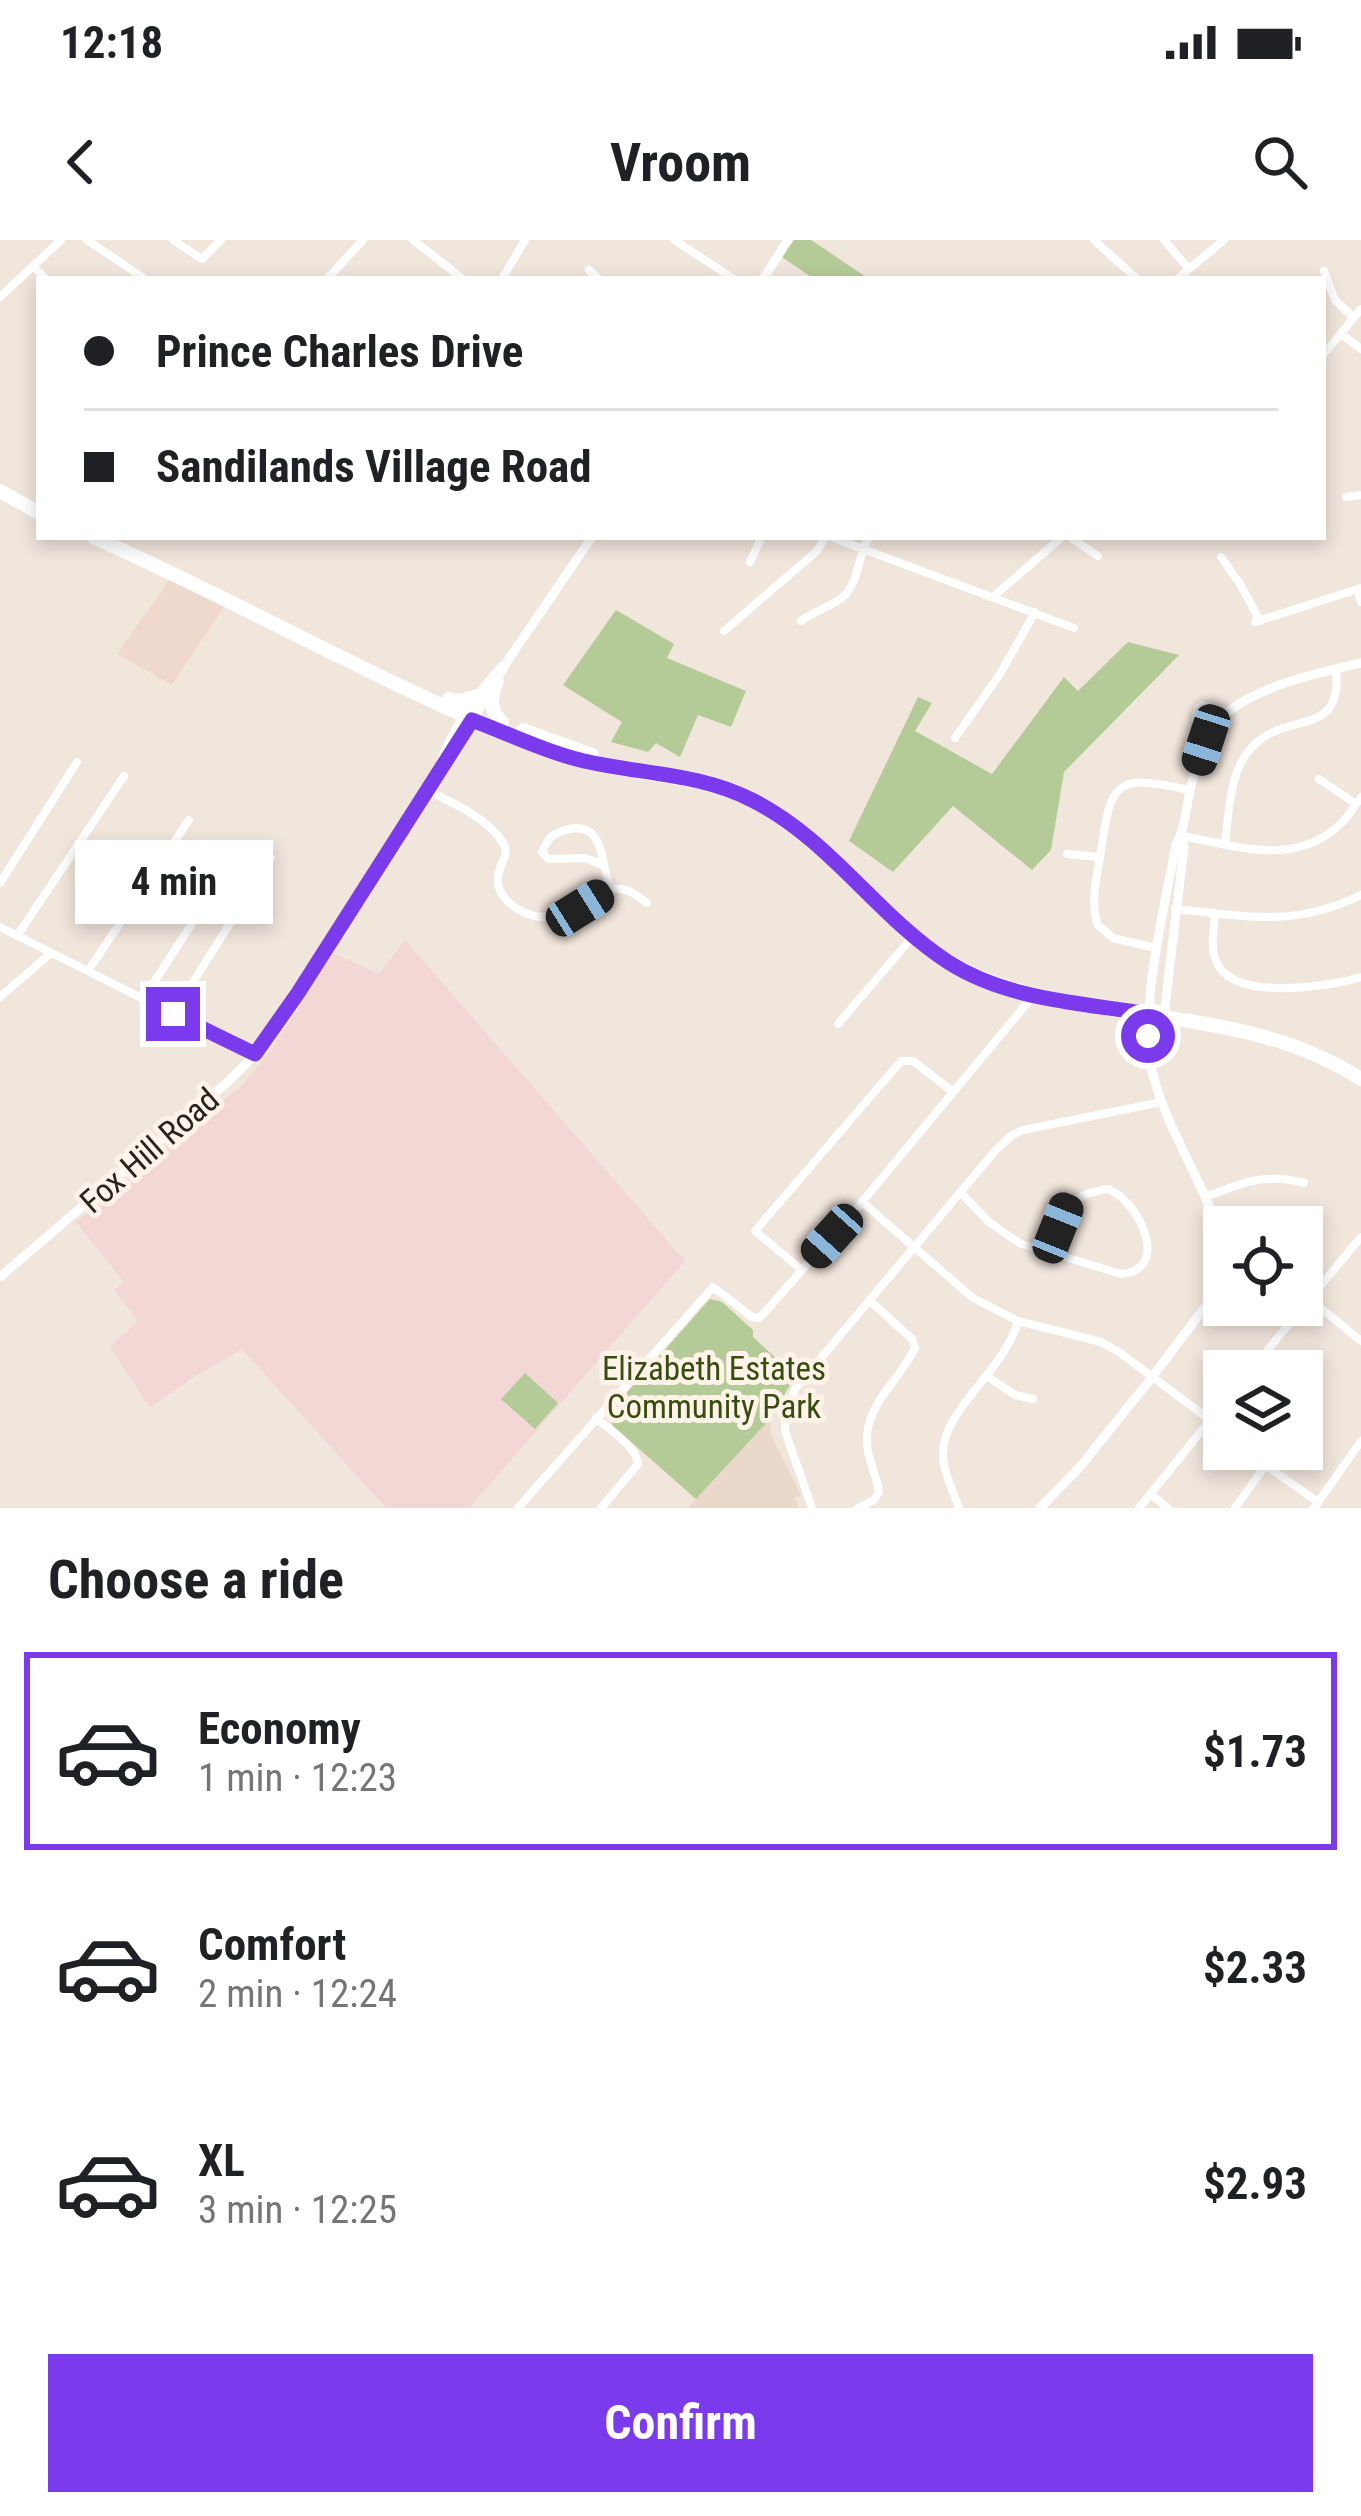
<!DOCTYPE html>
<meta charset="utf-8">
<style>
:root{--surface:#fff;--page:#f2f2f2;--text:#202124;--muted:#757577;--line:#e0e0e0;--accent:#7c3aed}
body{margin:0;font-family:"Roboto Condensed",sans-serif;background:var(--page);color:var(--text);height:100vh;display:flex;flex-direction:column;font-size:45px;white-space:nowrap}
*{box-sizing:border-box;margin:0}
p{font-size:39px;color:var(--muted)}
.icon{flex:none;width:66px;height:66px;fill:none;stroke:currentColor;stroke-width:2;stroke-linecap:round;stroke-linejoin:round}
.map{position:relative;height:1268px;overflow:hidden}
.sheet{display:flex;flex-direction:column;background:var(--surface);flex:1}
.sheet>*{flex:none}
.banner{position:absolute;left:36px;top:36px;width:1290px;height:264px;border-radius:0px;box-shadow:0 6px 18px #0003;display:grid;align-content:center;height:264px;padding:0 48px;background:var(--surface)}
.controls{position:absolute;left:1203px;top:966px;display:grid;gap:24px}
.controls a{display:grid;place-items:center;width:120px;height:120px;border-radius:0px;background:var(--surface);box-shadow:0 6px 18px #0003;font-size:60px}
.end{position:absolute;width:54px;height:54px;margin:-27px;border:15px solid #7c3aed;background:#fff;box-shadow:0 0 0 6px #fff}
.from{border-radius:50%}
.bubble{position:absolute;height:84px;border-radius:0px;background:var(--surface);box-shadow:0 6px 18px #0003;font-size:39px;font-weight:700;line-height:84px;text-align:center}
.car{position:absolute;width:36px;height:72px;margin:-36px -18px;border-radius:15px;box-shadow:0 0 9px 3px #0007;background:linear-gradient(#222 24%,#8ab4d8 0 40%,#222 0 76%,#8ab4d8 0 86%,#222 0)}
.banner b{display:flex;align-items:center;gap:42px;height:114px;font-size:45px}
.banner b+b{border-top:3px solid var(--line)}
.banner i{width:30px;height:30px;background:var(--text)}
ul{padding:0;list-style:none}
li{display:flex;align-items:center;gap:36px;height:198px;margin:0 24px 18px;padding:0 24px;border:6px solid transparent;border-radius:0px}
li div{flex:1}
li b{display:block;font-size:45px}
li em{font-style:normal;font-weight:700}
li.selected{border-color:var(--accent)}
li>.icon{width:108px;height:108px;stroke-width:1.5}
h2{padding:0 48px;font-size:54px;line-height:144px}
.primary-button{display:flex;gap:24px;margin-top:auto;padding:24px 48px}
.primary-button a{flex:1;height:138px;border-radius:0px;background:var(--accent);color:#fff;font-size:48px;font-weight:700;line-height:138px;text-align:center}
.status{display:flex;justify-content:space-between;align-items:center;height:84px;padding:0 60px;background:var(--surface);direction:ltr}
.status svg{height:33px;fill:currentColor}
header{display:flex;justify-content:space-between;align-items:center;height:156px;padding:0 48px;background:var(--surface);font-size:54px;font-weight:700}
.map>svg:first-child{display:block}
.built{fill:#ead8ca}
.industrial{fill:#efd9cd}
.medical{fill:#f2d7d5}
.green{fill:#b4cb97}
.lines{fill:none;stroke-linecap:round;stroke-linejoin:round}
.street{stroke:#fff;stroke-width:8}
.secondary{stroke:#fff;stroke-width:9}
.highway{stroke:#fff;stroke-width:14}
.route{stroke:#7c3aed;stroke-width:15}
.labels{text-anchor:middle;stroke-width:10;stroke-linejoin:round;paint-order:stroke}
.street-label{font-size:33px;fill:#27231f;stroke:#fff3e9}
.park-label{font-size:33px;fill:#374d0f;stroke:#fff3e9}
</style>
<div class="status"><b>12:18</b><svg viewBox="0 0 49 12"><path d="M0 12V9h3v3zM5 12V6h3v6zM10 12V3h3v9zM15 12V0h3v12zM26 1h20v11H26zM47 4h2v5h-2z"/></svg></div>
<header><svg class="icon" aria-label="back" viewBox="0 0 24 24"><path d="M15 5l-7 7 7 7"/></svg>Vroom<svg class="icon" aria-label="search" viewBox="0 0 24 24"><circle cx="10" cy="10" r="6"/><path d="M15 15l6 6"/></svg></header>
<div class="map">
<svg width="1361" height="1268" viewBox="0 0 1361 1268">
<rect width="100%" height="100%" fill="#f1e6dc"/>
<path class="built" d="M771 1178V1195L801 1255 795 1258 799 1268H688Z"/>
<path class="industrial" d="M170 339 225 366 172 445 117 414Z"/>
<path class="medical" d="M405 700 685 1021 469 1268H386L242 1109 194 1137 150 1167 110 1107 138 1081 114 1050 124 1042 76 982 241 846 270 812 333 713 379 734Z"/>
<path class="green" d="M794 0H811L869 39H814L782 17Z
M616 370 674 404 667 418 746 451 731 487 698 475 680 517 656 503 648 512 611 502 622 482 563 445Z
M1128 402 1179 415 1064 532 1051 610 1032 630 953 566 893 632 849 601 918 457 932 463 915 491 992 534 1064 437 1078 451Z
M710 1059 722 1062 753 1090V1097L795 1136 771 1178 696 1259 613 1186 608 1174Z
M525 1133 558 1163 535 1189 501 1159Z"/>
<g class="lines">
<path class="street" d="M87 0 145 39
M173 0 202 19 221 0
M413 0 463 39
M674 0 734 39
M1094 0 1137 39
M1164 0 1189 29
M33 26 46 39
M589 30 599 39
M1324 31 1335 60 1354 78
M327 39 363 0
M502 39 525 0
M1177 39 1224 0
M0 57 61 0
M1341 94 1361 109
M1323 115 1361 69
M1346 257 1361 255
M831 297 1074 388
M1070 297 1098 316
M1221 317 1240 344 1260 381
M750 322 762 297
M1357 349 1361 362
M994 356 1062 297
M801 381C814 371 835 366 846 354 860 337 858 314 869 297
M1255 382 1361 348
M724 391 817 311 825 297
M955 498 1000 434 1035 372
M1206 500C1195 493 1194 479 1198 468L1203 465 1226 473
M1319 539 1356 564
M427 550C452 563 487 577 503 603 511 614 498 625 498 638 497 652 505 660 516 668 551 690 580 668 610 649 626 647 634 653 647 663
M1181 596C1234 605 1292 627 1337 587 1347 579 1354 567 1361 557
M1225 604C1229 571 1229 528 1255 504 1290 471 1343 498 1336 429
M1067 614 1100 617
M602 625 586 618 548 619 542 612C547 601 550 595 562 591 605 576 601 623 610 649
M0 643 77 522
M1175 669C1248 676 1292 688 1361 655
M1215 673C1214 688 1210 707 1216 721 1232 762 1327 747 1361 737
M0 687 255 815
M17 696 124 536
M1156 708 1113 698 1097 684C1091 661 1096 640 1100 617 1111 544 1111 532 1189 550
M88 731 189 580
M0 757 51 713
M144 758 216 646 236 608
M173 774 271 618
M838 784 914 695
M961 953 989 982 1019 1003 1121 1034C1173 1030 1138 960 1108 949 1061 956 1064 974 1048 1013
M1206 957C1243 942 1264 933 1304 943
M862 962 973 1058 1018 1081 1101 1102 1119 1112 1210 1180
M802 1030 755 991 901 821H913L953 852
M1311 1060 1361 1101
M1267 1110 1293 1131
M1250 1131 1361 997
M988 1137 1015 1155 1033 1159
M1302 1139C1313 1152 1311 1161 1302 1175
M596 1178C611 1191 635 1205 638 1224L601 1268
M1265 1225 1318 1262
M1151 1254 1168 1268
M518 1268 713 1047 752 1077 759 1078 765 1072 862 962 1033 756
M812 1268 785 1191V1176L795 1149 995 911 1012 895 1023 890 1162 862
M858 1268 874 1260 879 1252C877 1236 868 1221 867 1204 864 1165 900 1140 915 1108L912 1099 869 1060
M959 1268C953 1251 943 1232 943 1213 943 1169 1006 1129 1018 1081
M1139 1268 1224 1163
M1235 1268 1277 1209
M1314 1268 1361 1201"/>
<path class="secondary" d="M763 39 788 0
M441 523C450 492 480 450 502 426
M1154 822 1164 775 1184 607 1181 596
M1224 1007C1207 947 1169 895 1153 835 1137 775 1165 666 1176 604 1187 585 1186 560 1193 539 1199 522 1203 501 1214 486 1242 449 1317 433 1361 423
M0 1037 230 840 255 815 298 753 440 528 450 518 510 417 592 297
M1040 1268 1079 1228 1153 1136 1214 1055 1224 1034"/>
<path class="highway" d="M0 251 39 273
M93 297C248 365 395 453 554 512 620 537 693 530 757 562 842 606 893 702 977 736 1099 787 1243 763 1361 839
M497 441C491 456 488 470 502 482
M449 459 459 461 478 456
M523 490 592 515"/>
</g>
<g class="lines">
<path class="route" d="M173 774 255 814 298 753 472 480C509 494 546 512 584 521 640 534 699 533 752 560 830 599 876 675 948 722 1007 760 1082 763 1149 774L1148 796"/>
</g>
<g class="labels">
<g class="street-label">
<text transform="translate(149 910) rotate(-41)" y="12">Fox Hill Road</text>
</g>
<g class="park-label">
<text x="714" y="1140">Elizabeth Estates<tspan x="714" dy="38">Community Park</tspan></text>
</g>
</g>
</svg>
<div class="controls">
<a><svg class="icon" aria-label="locate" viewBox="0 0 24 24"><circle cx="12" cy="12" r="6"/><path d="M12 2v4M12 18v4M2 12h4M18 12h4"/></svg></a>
<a><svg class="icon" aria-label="layers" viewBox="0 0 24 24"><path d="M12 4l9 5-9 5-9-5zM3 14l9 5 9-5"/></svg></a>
</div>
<i class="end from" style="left:1148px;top:796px"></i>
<i class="end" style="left:173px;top:774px"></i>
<div class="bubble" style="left:75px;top:600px;width:198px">4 min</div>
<i class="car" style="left:1206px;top:500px;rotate:198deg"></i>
<i class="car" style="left:580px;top:668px;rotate:58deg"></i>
<i class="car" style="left:1058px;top:988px;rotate:22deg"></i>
<i class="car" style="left:832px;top:996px;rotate:222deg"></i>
<div class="banner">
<b><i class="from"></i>Prince Charles Drive</b>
<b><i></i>Sandilands Village Road</b>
</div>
</div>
<section class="sheet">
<h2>Choose a ride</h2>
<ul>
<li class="selected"><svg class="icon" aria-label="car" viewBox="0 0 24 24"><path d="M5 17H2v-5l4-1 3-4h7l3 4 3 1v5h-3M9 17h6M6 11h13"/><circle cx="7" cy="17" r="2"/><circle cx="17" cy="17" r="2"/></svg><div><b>Economy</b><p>1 min · 12:23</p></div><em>$1.73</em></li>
<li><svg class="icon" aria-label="car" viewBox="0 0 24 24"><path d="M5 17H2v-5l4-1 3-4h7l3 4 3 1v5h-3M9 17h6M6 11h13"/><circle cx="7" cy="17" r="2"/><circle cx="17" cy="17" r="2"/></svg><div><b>Comfort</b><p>2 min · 12:24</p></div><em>$2.33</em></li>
<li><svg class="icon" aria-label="car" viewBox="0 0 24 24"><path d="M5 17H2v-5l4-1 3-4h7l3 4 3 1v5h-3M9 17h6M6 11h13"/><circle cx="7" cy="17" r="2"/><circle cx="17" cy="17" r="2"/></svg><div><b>XL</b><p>3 min · 12:25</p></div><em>$2.93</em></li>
</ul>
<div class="primary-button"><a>Confirm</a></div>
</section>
